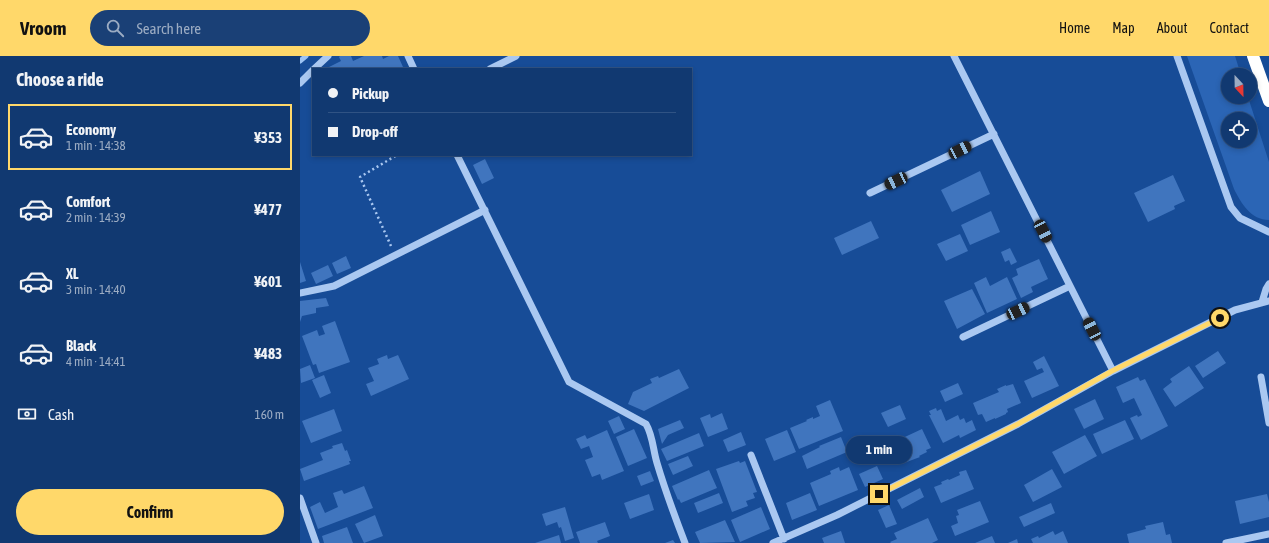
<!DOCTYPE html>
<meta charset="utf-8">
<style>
:root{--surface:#113971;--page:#1a4076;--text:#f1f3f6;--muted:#9cacc3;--line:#305384;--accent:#ffd86a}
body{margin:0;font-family:"Asap Condensed",sans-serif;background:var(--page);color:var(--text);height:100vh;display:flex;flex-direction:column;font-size:15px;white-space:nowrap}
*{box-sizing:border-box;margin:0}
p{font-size:13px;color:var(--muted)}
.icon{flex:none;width:22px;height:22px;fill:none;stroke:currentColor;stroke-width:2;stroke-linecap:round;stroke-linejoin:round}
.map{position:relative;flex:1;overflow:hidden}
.panel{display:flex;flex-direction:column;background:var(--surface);width:300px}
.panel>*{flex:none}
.banner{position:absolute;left:12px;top:12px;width:380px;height:88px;border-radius:0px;box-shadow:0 2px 6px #0003,0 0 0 1px var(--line);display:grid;align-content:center;height:88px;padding:0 16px;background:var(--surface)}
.needle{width:26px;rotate:158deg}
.fabs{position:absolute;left:921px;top:12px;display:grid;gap:8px}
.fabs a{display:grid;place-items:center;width:36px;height:36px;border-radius:50%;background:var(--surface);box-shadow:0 2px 6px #0003,0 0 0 1px var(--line);font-size:20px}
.end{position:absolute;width:18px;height:18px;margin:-9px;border:5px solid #ffd86a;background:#111;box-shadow:0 0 0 2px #111}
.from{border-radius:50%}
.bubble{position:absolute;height:28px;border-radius:14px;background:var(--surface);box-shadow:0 2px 6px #0003,0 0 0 1px var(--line);font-size:13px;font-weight:700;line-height:28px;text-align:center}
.car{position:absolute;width:12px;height:24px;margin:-12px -6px;border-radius:5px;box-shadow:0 0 3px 1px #0007;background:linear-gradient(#222 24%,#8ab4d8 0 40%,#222 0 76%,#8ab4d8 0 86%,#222 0)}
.banner b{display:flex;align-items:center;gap:14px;height:38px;font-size:15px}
.banner b+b{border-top:1px solid var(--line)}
.banner i{width:10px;height:10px;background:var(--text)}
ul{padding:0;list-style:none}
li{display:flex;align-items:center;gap:12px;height:66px;margin:0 8px 6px;padding:0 8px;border:2px solid transparent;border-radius:0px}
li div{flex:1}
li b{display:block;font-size:15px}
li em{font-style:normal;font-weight:700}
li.selected{border-color:var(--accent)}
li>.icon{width:36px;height:36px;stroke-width:1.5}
h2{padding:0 16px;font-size:18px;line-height:48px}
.pay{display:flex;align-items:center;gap:10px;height:44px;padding:0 16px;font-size:15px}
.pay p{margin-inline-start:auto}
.cta{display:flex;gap:8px;margin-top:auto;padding:8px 16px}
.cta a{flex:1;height:46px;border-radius:24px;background:var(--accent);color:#111;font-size:16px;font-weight:700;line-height:46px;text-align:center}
header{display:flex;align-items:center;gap:24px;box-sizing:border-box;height:56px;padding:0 20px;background:var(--accent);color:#111}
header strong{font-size:19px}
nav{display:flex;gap:22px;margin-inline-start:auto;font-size:14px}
.search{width:280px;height:36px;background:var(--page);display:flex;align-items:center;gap:10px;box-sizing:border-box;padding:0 14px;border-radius:22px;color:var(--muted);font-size:15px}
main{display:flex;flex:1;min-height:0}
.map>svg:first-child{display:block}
.green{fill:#2b65b5;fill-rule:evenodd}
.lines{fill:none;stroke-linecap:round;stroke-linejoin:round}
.stream{stroke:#9cc3f4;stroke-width:5}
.building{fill:#4075be}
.path{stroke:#aac8f1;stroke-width:2.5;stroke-dasharray:2 3;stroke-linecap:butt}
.minor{stroke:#aac8f1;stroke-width:7}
.highway{stroke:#fff;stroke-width:12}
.route{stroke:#ffd86a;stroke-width:5}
</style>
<header>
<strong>Vroom</strong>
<div class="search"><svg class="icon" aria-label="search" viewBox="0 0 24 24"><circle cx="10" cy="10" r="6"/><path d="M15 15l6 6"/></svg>Search here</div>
<nav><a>Home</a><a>Map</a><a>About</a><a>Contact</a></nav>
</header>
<main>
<section class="panel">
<h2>Choose a ride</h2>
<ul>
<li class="selected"><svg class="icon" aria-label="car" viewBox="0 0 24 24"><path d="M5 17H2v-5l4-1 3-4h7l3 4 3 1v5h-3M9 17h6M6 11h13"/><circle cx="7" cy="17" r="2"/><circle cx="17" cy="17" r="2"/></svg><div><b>Economy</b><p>1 min · 14:38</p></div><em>¥353</em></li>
<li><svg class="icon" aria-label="car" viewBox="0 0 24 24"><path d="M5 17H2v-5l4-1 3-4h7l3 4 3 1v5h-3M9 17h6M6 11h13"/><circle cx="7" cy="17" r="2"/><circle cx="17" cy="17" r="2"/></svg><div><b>Comfort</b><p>2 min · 14:39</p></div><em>¥477</em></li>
<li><svg class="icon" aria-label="car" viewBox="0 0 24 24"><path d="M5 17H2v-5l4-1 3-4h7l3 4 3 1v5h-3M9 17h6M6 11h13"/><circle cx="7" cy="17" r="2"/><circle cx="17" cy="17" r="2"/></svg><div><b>XL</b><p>3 min · 14:40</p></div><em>¥601</em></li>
<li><svg class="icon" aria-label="car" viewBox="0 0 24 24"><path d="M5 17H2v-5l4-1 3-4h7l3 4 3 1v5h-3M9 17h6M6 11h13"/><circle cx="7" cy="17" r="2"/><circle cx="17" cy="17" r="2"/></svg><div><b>Black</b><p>4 min · 14:41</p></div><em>¥483</em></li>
</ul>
<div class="pay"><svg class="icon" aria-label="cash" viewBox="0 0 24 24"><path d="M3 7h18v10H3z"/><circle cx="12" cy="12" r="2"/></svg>Cash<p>160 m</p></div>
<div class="cta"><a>Confirm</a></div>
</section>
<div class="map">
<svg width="969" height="487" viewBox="0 0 969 487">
<rect width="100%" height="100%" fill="#174c97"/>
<path class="green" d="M887 0H935L941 19H928V41H948L969 106V164C951 164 941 147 934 133ZM928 63H950V85H928Z"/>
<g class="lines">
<path class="stream" d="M0 5 6 0"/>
</g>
<path class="building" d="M40 0H51L53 5 64 0H82L83 3 89 0H98L103 11 100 13H30L29 11 41 5 39 1Z
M185 103 194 122 182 128 173 109Z
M680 115 690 138 652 156 641 134Z
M873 119 885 145 874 150 875 153 848 166 834 137Z
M691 155 700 176 670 189 661 169Z
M571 165 579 182 542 199 534 182Z
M660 178 668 195 646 205 637 188Z
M710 192 717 206 711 209 709 204 705 206 701 196Z
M46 200 51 212 37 218 32 207Z
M739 203 748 223 731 231 733 236 721 242 712 222 718 219 716 213Z
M0 206 6 225 0 227Z
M28 209 33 220 16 228 11 217Z
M686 221 690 230 707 221 717 243 687 257 674 227Z
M672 233 685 258 657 273 644 245Z
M26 242 29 250 16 252V257L2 260 0 266V245Z
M35 265 50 306 19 317 16 308 13 309 2 280 17 274 19 280 25 278 22 270Z
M918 295 926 307 903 322 895 310Z
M87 299 88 303 98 299 109 323 71 340 66 328 74 325 68 312 79 308 77 303Z
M744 300 759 330 732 342 724 325 744 316 742 312 737 314 733 306Z
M10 309 15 322 1 327 0 313Z
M889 310 904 332 875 351 863 333 872 326 870 323Z
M379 313 389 332 344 355 328 348 333 336 352 327 350 323 358 320 359 322Z
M24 319 31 337 20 342 12 324Z
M838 321 840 325 845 323 868 370 841 384 830 362 837 359 838 361 842 359 834 342 823 347 816 331Z
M658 327 663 338 645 346 640 335Z
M713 328 721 347 707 353 708 356 706 357V358L695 363V362L686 366 682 358 678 359 673 347 699 336 697 333 706 329V330Z
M795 343 804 363 784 373 774 353Z
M530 344 543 375 499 393 490 372 507 365 506 364 513 361V363L520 360 516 350Z
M600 349 606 363 588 371 581 357Z
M636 352 637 355 641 353 646 365 658 359 660 364 664 362 666 367 672 364 676 374 660 382 659 379 643 387 629 359H631L629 355Z
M34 353 42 375 11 387 2 365Z
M422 357 428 373 408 381 400 362 410 358 411 362Z
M319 360 325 373 314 378 308 365Z
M380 364 384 372 368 379 362 388 358 373Z
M825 364 834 383 802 398 793 378Z
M334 373 347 402 328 410 316 381Z
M622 373 631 392 626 394 627 396 619 400 620 401 604 407 594 386Z
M307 374 324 415 302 424 300 418 292 421 285 404 293 401 289 390 281 393 276 383 285 379 287 383Z
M487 374 496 396 474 405 465 383Z
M441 376 446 389 428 396 423 384Z
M399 377 404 390 367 405 361 393Z
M785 379 797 400 764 418 752 396Z
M541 381 547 396 507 413 502 400 520 391 519 390Z
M42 387 45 395 47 394 51 405H49L50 408 4 425 0 413 23 404 20 397 33 392 32 390Z
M388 400 393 410 373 419 368 408Z
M439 405 440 407 445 405 457 436 453 437 455 442 446 445 448 450 432 456 416 413Z
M577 410 583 423 565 431 559 418Z
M539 411 540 415 549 411 558 434 519 450 510 427 531 418 530 415Z
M752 413 762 431 733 446 724 429Z
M409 414 417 432 381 447 379 443 378 444 372 430Z
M666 414 674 433 641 447 634 431 642 428 641 426 648 423 649 424 660 419 659 416Z
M350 415 354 425 341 430 337 420Z
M64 430 73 452 18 473 10 451 20 446 25 457 38 451 33 437 42 434 44 438Z
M620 432 624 441 602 453 597 444Z
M419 437 423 447 398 457 394 447Z
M510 437 517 454 492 464 486 447Z
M349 438 354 454 330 463 324 447Z
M967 438 969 446V461L940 468 935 445Z
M680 445 689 466 655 480 651 470 658 467 656 460 659 459 657 454Z
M751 447 755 457 724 471 719 461Z
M589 449 597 468 586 472 578 454Z
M265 451 274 482 265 485 261 471 259 472 257 466 246 470 242 458Z
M461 451 470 473 440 486 431 464Z
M75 459 83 480 64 487 55 468Z
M628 462 638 484 632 487H591L590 486 597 483 594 477Z
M425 464 435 486 400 487 395 476Z
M305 466 310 480 297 485 298 487H280L276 476Z
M863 466 866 479 870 478 872 487H829L827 478 846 473 845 470Z
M47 471 53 487H24L22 480Z
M541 475 545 487H524L522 482Z
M753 475 755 479 763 475 768 487H733L731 483 738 480 739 482Z
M259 479 261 487H235Z
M692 480 695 487H675Z
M717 483 718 487H708Z
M373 484 375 487H365Z"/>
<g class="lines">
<path class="path" d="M91 190 60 121 97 99"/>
<path class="minor" d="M108 0 114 13
M654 0 813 315
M877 0 931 151 940 162 969 176
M14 13 28 0
M190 13 216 0
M0 27 13 14
M157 99 269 326 346 368C353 380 353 394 357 407 365 434 375 461 385 487
M570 137 694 78
M0 237 34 230 185 154
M962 246 966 233 969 228
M663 281 770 230
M961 321 969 367
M451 399 484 483
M0 442 16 487
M473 487 537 459 718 368 813 315 935 254 969 245
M926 487 969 478"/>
<path class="highway" d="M953 0 969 45"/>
</g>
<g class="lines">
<path class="route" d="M579 438 718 368 812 315 920 262"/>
</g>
</svg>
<div class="fabs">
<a><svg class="needle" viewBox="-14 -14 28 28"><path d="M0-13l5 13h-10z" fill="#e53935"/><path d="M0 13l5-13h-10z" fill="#9cacc3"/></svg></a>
<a><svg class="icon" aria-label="locate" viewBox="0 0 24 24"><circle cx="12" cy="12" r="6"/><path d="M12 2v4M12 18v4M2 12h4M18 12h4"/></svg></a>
</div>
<i class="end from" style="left:920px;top:262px"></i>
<i class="end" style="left:579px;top:438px"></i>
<div class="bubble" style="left:546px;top:380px;width:66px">1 min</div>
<i class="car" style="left:660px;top:94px;rotate:64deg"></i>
<i class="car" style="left:596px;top:125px;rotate:245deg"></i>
<i class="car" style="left:743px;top:175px;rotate:153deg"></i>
<i class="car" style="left:718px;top:255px;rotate:65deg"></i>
<i class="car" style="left:792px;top:273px;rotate:333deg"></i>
<div class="banner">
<b><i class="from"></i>Pickup</b>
<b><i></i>Drop-off</b>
</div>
</div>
</main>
